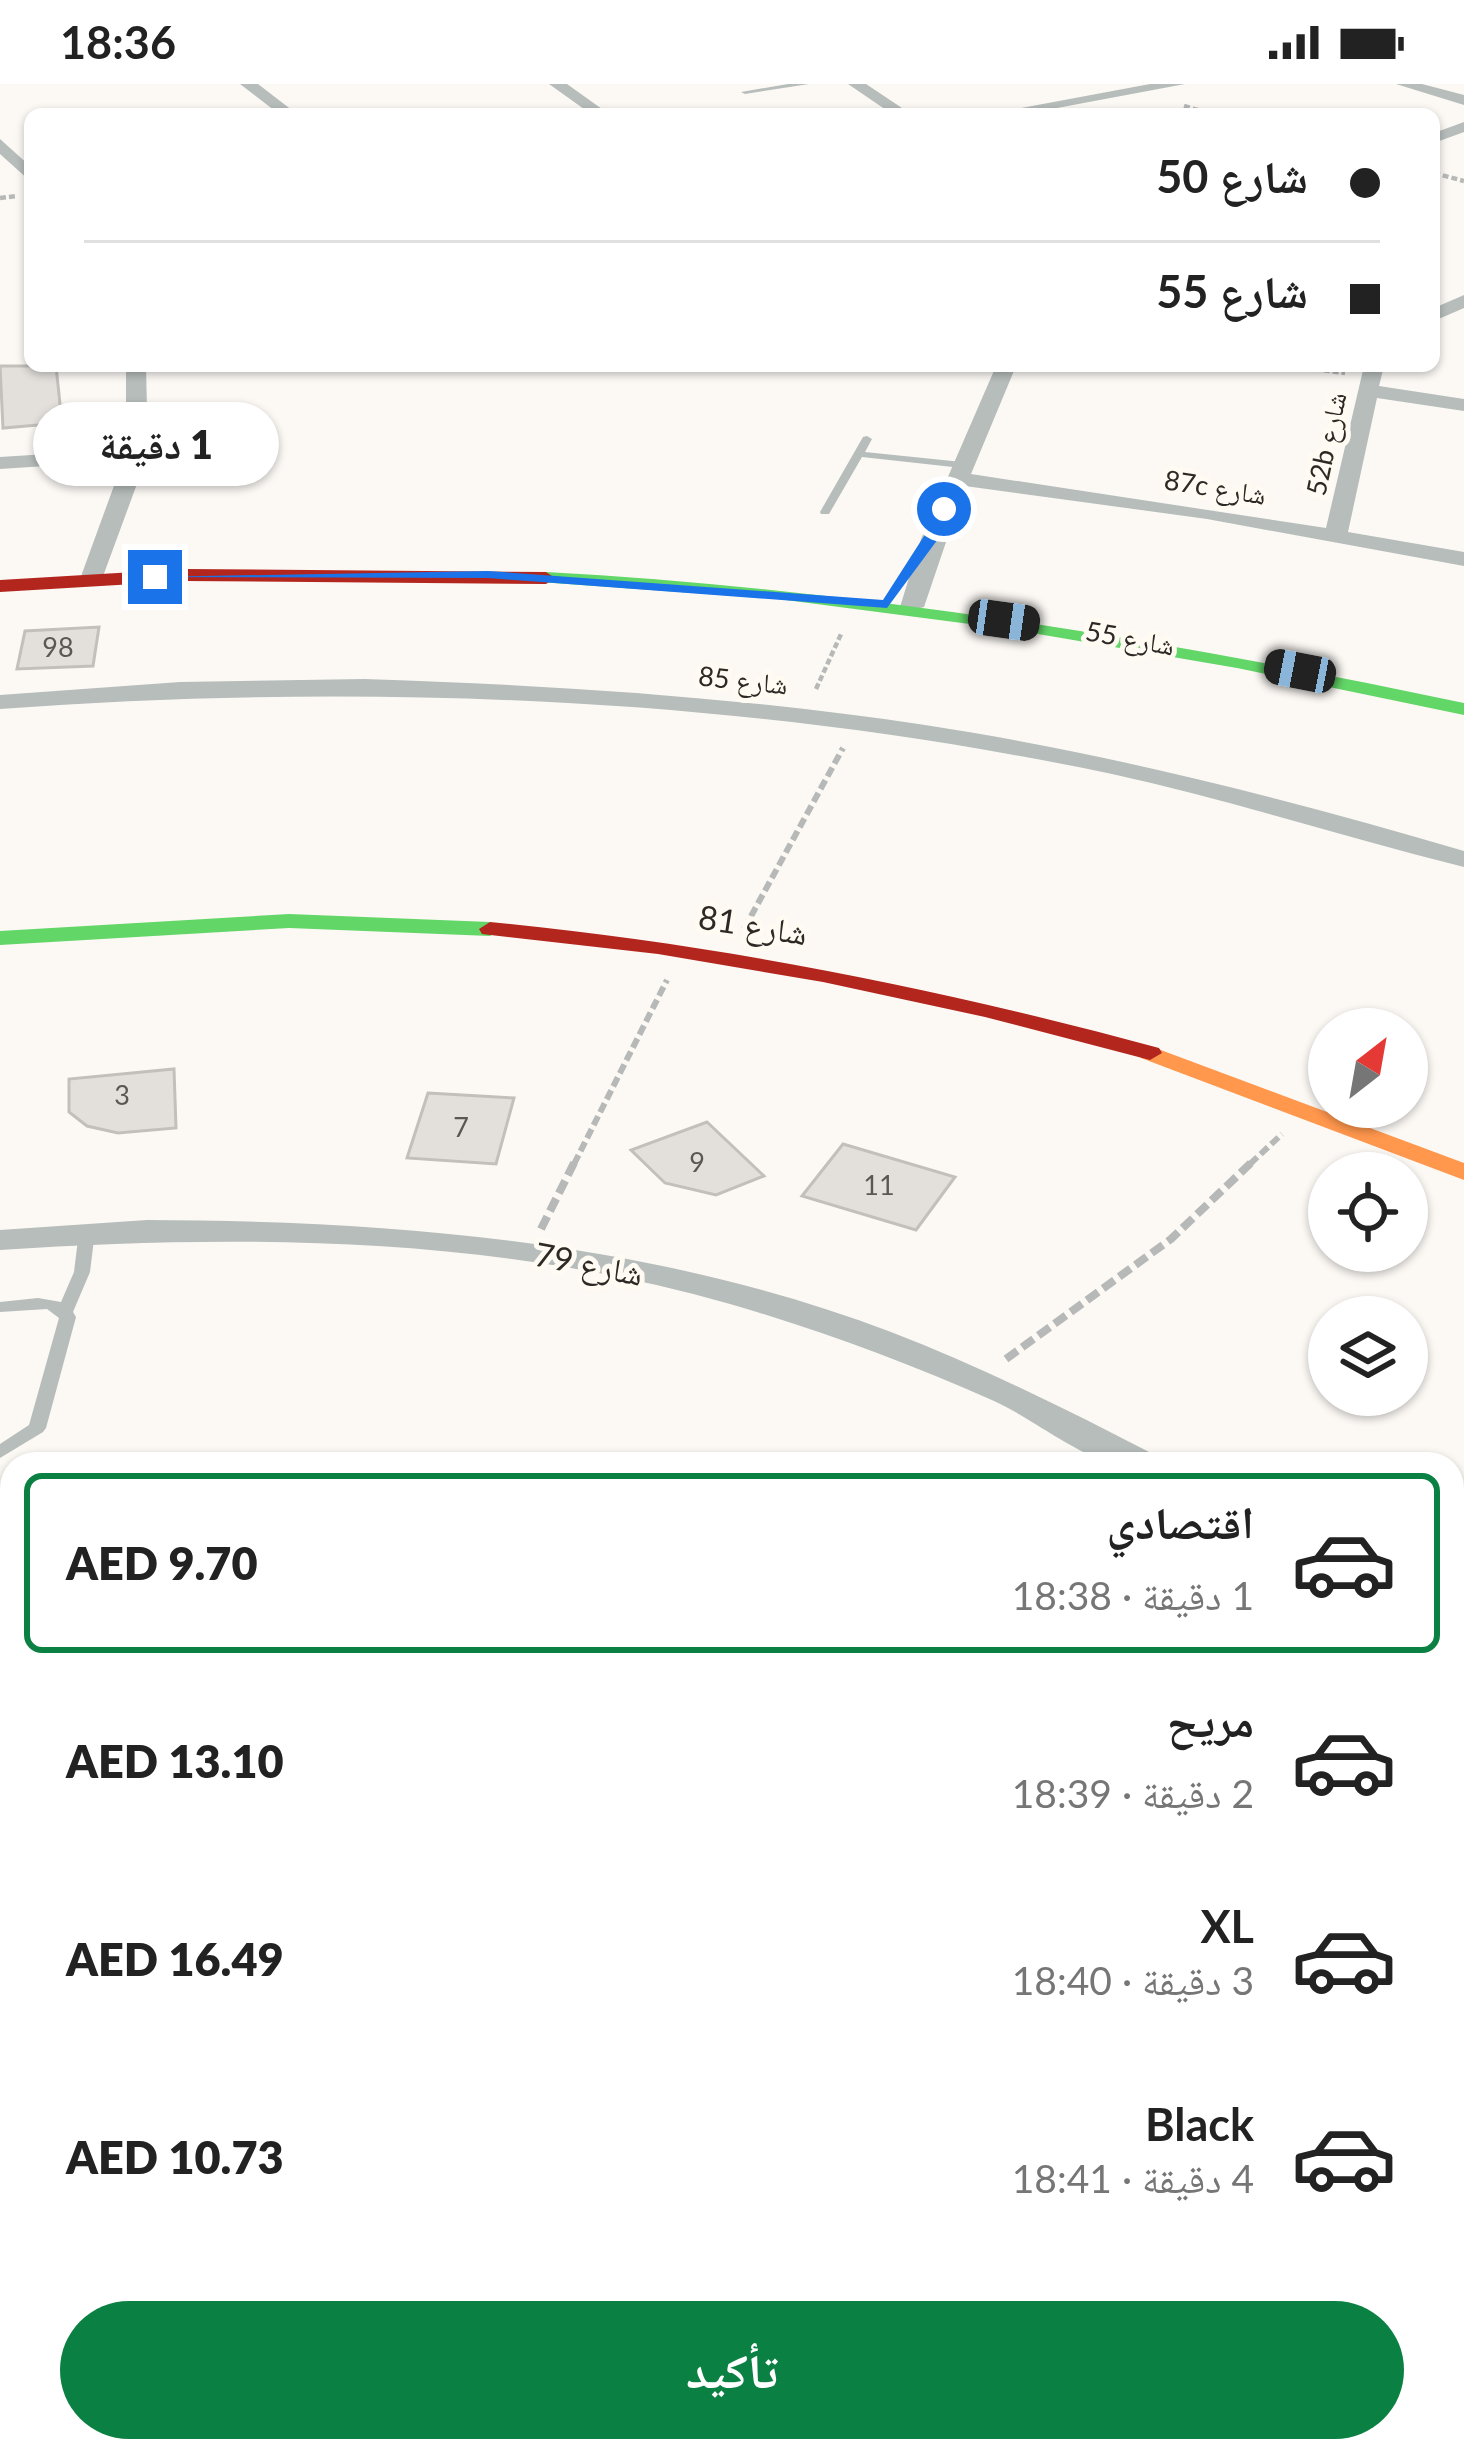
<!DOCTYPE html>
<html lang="ar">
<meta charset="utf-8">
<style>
:root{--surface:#fff;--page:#f2f2f2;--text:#222;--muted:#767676;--line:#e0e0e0;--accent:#0b8043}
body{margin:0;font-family:Lato,"Noto Naskh Arabic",sans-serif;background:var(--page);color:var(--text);direction:rtl;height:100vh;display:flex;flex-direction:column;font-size:45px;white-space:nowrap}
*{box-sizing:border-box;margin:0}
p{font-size:39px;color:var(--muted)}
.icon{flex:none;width:66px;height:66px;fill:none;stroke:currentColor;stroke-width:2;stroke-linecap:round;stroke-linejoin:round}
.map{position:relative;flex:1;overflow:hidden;direction:ltr}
.sheet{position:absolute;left:0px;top:1368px;width:1464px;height:1011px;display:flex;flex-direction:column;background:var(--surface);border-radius:36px 36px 0 0;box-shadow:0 3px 9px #0004;direction:rtl}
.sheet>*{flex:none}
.hud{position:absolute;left:24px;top:24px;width:1416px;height:264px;border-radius:18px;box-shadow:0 3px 9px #0004;direction:rtl;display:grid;align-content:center;height:264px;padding:0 60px;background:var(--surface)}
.needle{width:78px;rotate:31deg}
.buttons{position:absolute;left:1308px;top:924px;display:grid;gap:24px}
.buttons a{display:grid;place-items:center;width:120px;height:120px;border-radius:50%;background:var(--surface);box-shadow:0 3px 9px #0004;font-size:60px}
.end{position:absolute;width:54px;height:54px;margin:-27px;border:15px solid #1a73e8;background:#fff;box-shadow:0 0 0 6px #fff}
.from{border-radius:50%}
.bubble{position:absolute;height:84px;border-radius:42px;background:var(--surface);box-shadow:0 3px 9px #0004;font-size:39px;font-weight:800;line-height:84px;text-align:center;direction:rtl}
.car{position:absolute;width:36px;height:72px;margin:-36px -18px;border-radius:15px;box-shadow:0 0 9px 3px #0007;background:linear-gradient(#222 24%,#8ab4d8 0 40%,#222 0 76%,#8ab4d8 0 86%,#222 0)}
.hud b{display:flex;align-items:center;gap:42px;height:114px;font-size:45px}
.hud b+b{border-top:3px solid var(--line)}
.hud i{width:30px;height:30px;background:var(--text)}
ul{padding:21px 0 0;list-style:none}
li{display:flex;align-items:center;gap:36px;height:180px;margin:0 24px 18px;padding:0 36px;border:6px solid transparent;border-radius:18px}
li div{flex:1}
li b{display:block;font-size:45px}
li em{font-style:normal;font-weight:800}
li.current{border-color:var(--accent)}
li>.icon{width:108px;height:108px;stroke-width:1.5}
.button{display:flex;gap:24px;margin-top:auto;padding:24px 60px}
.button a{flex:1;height:138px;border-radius:72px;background:var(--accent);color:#fff;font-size:48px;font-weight:800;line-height:138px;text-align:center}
.status{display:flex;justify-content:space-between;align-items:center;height:84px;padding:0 60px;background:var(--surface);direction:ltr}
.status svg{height:33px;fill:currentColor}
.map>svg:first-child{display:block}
.building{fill:#e3e0dc;stroke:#c3c0bc;stroke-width:3}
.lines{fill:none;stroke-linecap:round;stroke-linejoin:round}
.path-far2{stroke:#b7b9b8;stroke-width:4.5;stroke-dasharray:6 3;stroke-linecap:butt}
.path-far1{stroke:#b7b9b8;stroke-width:6;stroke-dasharray:10 4.5;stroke-linecap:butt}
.path{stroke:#b7b9b8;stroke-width:8;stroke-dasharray:14 6;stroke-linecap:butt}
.lane{fill:#b6bdbb;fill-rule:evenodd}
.street{fill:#b6bdbb;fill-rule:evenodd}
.fast{fill:#63d668;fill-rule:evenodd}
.slow{fill:#ff974d;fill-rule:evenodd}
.jam{fill:#b3261e;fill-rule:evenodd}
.route{fill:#1a73e8}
.labels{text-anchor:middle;stroke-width:10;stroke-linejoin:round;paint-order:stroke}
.far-street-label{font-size:27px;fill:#2d2a25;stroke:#fffaf2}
.number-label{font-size:27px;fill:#5a5853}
.street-label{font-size:33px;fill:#2d2a25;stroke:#fffaf2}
</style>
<div class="status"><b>18:36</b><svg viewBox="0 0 49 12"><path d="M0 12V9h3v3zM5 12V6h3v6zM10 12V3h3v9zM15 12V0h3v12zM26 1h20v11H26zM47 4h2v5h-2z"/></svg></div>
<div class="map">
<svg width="1464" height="2378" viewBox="0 0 1464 2378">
<rect width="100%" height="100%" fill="#fcf9f5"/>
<path class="building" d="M0 282H56L62 339 3 344Z
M99 543 93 582 17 585 25 547Z
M174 985 176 1044 118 1049 87 1042 69 1028V995Z
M428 1009 514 1014 496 1080 407 1074Z
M707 1038 764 1092 716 1111 665 1099 631 1066Z
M843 1060 955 1093 916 1146 802 1112Z"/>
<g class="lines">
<path class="path-far2" d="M1184 22 1211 30
M1434 89 1464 97
M0 114 17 112
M1288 282 1345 289
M816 605 842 548"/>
<path class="path-far1" d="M744 845 843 664
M574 1080 667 896
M1250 1080 1282 1050"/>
<path class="path" d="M541 1145 575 1077
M1006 1275 1171 1155 1253 1077"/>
<path class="lane" d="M788 0H809L745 10 741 8Z
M867 352 872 355 865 368 962 378 967 381 962 384 862 373 829 430H821L820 428 863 353Z
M87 1142 95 1147 90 1188 73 1228 76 1233 46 1344 43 1348 0 1374V1360L29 1341 59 1234 47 1225 0 1228V1218L38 1214 61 1218 74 1188 79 1147Z"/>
<path class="street" d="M240 0H258L297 30H279Z
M549 0H567L609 30H591Z
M848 0H866L911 30H892Z
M1150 0H1185L1025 30H989Z
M1396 0H1422L1464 11V21Z
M1464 38V48L1434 59V49Z
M0 55 30 82V97L0 70Z
M1464 211V224L1434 237V224Z
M126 282H146L148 370 102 495 91 502 80 495 123 377 0 385V373L126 365Z
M996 282H1016L971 390 1326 444 1364 282H1384L1379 302 1464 315V327L1377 314 1348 448 1464 468V482L1207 435 965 402 924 523 904 528 900 523 921 455Z
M364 595C552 601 739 613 925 641 1108 669 1287 715 1464 767V783C1346 754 1231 716 1112 690 745 613 373 598 0 625V611L180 598Z
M147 1136C398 1137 654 1158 891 1248 982 1283 1068 1326 1155 1371L1160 1380C1146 1380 1128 1383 1115 1380 1078 1372 1030 1333 994 1317 908 1279 820 1246 730 1220 493 1152 244 1150 0 1166V1146Z
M1452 1583 1464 1587V1624L1452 1620Z
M12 1803V1837L0 1838V1804Z
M734 2367H805L801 2378H730Z
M970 2367H1034L1038 2378H974Z
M1164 2367H1216L1220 2378H1168Z"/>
<path class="fast" d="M546 488C857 505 1160 555 1464 619V631L1237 584 1008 545 778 515 539 498 537 494Z
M289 830 490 838 501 845 490 852 289 844 0 861V847Z"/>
<path class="slow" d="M1150 962 1464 1079V1096L1141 974 1138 969Z"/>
<path class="jam" d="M185 485 546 488 555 494 546 500 185 497 0 508V496Z
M490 838C717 860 938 904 1159 964L1162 969 1150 976 985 933 823 898 658 870 482 850 479 845Z"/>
</g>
<path class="route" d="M944 421 950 425 938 455 887 524 488 494 149 493 488 487 883 516Z"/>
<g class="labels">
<g class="far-street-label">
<text transform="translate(1327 360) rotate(-78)" y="9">52b شارع</text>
<text transform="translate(1215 404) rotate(9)" y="9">87c شارع</text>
<text transform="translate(1130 555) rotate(10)" y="9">شارع 55</text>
<text transform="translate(743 597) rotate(6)" y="9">شارع 85</text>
</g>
<g class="number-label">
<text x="58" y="573">98</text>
<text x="122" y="1021">3</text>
<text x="461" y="1053">7</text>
<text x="697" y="1088">9</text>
<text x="879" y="1111">11</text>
</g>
<g class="street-label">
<text transform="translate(753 841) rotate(9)" y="12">شارع 81</text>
<text transform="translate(589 1180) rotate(11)" y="12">شارع 79</text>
</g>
</g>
</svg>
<div class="buttons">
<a><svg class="needle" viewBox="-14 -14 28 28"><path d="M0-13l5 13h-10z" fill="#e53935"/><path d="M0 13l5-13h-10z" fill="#767676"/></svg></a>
<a><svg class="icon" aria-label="locate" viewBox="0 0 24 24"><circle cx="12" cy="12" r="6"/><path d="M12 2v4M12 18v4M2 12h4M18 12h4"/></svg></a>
<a><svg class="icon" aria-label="layers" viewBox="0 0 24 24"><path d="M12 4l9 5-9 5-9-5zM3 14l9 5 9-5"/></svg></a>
</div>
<i class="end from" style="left:944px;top:425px"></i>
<i class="end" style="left:155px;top:493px"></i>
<div class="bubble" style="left:33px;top:318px;width:246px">1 دقيقة</div>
<i class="car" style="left:1004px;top:536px;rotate:98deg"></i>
<i class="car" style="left:1300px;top:587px;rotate:281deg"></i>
<div class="hud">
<b><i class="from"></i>شارع 50</b>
<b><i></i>شارع 55</b>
</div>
<section class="sheet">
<ul>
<li class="current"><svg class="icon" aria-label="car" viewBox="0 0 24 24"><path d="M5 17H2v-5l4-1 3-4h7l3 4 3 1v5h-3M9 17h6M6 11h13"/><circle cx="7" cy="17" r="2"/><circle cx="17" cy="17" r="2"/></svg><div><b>اقتصادي</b><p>1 دقيقة · 18:38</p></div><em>AED 9.70</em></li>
<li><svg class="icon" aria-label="car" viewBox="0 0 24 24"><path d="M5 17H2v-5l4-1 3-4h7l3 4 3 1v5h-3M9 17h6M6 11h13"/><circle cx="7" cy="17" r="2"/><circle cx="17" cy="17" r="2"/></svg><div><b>مريح</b><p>2 دقيقة · 18:39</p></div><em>AED 13.10</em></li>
<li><svg class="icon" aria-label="car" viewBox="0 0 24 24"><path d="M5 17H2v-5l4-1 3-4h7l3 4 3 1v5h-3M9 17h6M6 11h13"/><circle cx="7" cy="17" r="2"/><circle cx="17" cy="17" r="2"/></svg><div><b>XL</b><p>3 دقيقة · 18:40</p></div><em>AED 16.49</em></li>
<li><svg class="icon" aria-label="car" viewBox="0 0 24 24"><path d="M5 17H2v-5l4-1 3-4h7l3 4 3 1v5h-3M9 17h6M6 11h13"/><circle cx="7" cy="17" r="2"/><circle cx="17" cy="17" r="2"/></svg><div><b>Black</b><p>4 دقيقة · 18:41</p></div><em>AED 10.73</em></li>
</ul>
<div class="button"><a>تأكيد</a></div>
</section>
</div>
